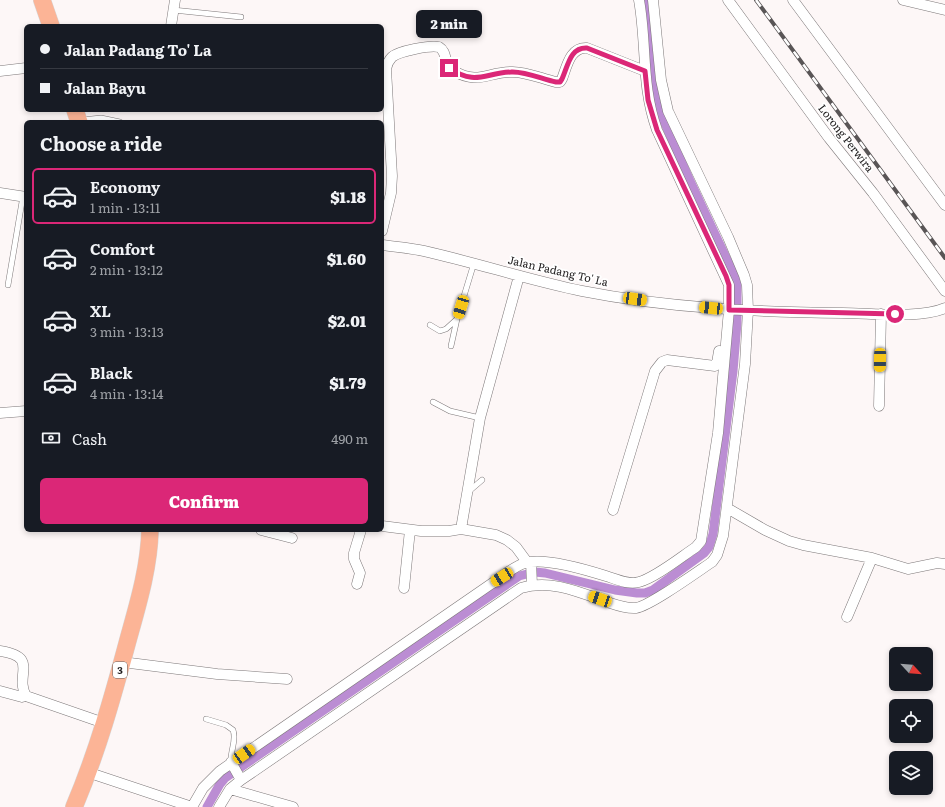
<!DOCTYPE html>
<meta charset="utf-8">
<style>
:root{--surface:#171b24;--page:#20242c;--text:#f1f3f6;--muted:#9ea1a6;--line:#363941;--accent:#db2777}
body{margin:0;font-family:Literata,serif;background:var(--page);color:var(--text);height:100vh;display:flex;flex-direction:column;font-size:15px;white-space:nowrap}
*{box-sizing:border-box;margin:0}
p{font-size:13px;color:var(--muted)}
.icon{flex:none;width:22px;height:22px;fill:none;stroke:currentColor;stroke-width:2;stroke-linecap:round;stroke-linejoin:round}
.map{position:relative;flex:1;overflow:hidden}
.panel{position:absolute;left:24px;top:120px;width:360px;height:412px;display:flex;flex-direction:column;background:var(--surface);border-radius:6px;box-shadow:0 2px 6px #0003}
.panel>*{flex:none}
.guide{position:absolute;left:24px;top:24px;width:360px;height:88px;border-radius:6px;box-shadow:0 2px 6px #0003;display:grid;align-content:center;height:88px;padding:0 16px;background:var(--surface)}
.needle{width:26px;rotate:116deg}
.tools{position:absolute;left:889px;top:647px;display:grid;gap:8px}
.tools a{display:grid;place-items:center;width:44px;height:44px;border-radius:6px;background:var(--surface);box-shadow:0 2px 6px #0003;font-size:20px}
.end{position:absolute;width:18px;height:18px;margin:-9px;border:5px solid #db2777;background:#fff;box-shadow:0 0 0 2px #fff}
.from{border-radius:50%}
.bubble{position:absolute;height:28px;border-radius:6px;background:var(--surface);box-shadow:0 2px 6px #0003;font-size:13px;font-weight:800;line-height:28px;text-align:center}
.car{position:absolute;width:12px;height:24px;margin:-12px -6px;border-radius:5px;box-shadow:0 0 3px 1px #0007;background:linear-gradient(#f5c518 24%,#345 0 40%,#f5c518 0 76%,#345 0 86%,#f5c518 0)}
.guide b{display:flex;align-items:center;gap:14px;height:38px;font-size:15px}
.guide b+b{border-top:1px solid var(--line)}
.guide i{width:10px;height:10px;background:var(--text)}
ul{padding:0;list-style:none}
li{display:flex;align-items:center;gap:12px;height:56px;margin:0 8px 6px;padding:0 8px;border:2px solid transparent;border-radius:6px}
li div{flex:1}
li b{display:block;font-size:15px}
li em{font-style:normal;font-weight:800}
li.on{border-color:var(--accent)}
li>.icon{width:36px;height:36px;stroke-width:1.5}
h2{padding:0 16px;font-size:18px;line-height:48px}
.pay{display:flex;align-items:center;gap:10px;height:44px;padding:0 16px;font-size:15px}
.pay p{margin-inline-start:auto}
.primary-button{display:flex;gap:8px;margin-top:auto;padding:8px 16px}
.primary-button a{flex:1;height:46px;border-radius:6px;background:var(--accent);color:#fff;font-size:16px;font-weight:800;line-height:46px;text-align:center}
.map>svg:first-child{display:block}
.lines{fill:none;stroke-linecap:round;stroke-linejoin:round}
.canal{stroke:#bb8dd3;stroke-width:9}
.service-casing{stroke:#7d7879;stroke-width:6}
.minor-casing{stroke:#7d7879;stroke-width:11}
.trunk-casing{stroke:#d7d6d6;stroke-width:18}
.service{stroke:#fff;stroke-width:5}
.minor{stroke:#fff;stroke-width:10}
.trunk{stroke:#fcb496;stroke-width:17}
.rail-casing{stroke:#595556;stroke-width:4}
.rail{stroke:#fff;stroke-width:2.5;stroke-dasharray:8;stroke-linecap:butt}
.route{stroke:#db2777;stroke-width:5}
.labels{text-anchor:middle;stroke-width:3.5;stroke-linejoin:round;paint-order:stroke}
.shield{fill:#fff;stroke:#626061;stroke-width:1}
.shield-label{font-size:10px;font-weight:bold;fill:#1f1c1d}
.street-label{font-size:11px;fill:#1f1c1d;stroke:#fff}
</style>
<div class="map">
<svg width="945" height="807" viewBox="0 0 945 807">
<rect width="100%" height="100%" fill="#fdf7f7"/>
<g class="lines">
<path class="canal" d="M207 807 220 784 225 778 519 576 535 572 545 573 615 590 637 593H645L653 590 704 553 709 547 713 534 733 371 737 323V281L690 181 657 105 654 92 648 0"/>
<g class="service-casing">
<path id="service" d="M173 10 241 17
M82 120 101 118 120 122
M8 285 23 196
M430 325 440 331 446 329 457 319
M451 346 457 319 474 263
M433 402 450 411 480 418
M468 492 482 480
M206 719 226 725 233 730C237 740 230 751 231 762"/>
</g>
<g class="minor-casing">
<path id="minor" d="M728 0 829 138 873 193 945 291
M793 0 945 205
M903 0 945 10
M171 26 175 0
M0 71 26 68
M0 193 26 197
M382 231 391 193 392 176 386 69C387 64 388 61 392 57 399 51 430 45 439 47 449 53 442 65 454 71 478 85 488 72 511 72 525 71 542 79 556 82H560L562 79C567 66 570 47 587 48L645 71
M382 245C396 247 410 248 424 251 477 263 529 280 582 291 668 308 756 312 843 313 871 313 920 319 945 308
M879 406 881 314
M0 413 26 411
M727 508 765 530 789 541 803 545 872 558 908 569 937 563 945 564
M613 510 655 371 662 362 667 360 715 366 717 363 719 351
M382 526 421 531H449L461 529 496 535 507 540 516 547 527 562
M461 529 480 418 519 276
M261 530 292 538
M531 562 532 585
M357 584 360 573 354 559V553L361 530
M404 588 410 530
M847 617 872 558
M0 651C40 657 14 675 26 696L104 723
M122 662 217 674 287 679
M0 691 22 697 26 696
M231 762 241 780
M87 772 192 807
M230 789 293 807
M192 807 203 788 220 771 491 584C502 577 514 566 525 563 544 557 587 570 606 576 616 579 628 585 639 582 655 578 681 557 696 547L701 541 718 433 729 310V285L657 130C641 86 647 45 639 0
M219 807 230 789 241 780 521 588C551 579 579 592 607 602 616 605 626 609 636 608 650 606 697 572 712 562L717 555 723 536 745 364 748 310 747 285 744 275 728 237 668 111 661 80 653 0"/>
</g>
<g class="trunk-casing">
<path id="trunk" d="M42 0 51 26
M75 110 79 122
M74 807C97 753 113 696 128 640 138 604 149 568 150 530"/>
</g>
<use href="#service" class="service"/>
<use href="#minor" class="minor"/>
<use href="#trunk" class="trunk"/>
<g class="rail-casing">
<path id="rail" d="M756 0 945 258"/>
</g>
<use href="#rail" class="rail"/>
</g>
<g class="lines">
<path class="route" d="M449 68C476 86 484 73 511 72 525 71 542 79 556 82H560L562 79C568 66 570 47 587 48L645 71 648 100 657 130 726 276 729 285V310L895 314"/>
</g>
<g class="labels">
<rect class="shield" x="113" y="662" width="14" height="16" rx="3"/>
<g class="shield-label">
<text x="120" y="674">3</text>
</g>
<g class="street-label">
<text transform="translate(846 138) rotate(52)" y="4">Lorong Perwira</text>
<text transform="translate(558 271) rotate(13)" y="4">Jalan Padang To' La</text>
</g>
</g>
</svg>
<div class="tools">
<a><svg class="needle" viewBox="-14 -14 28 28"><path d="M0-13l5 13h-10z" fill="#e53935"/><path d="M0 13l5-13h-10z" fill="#9ea1a6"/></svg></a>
<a><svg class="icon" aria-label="locate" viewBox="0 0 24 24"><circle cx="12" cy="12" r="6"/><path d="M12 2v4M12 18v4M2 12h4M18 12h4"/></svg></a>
<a><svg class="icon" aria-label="layers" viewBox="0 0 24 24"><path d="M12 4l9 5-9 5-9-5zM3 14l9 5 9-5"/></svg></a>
</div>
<i class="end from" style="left:895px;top:314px"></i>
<i class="end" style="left:449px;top:68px"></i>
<div class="bubble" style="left:416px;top:10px;width:66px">2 min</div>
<i class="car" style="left:635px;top:299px;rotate:98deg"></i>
<i class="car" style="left:461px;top:307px;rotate:197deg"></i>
<i class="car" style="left:711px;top:308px;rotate:276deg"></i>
<i class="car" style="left:880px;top:360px;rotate:181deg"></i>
<i class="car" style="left:502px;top:577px;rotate:238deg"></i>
<i class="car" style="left:600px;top:599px;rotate:289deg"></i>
<i class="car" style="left:244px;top:754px;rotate:56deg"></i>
<div class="guide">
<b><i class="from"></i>Jalan Padang To' La</b>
<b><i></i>Jalan Bayu</b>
</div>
<section class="panel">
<h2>Choose a ride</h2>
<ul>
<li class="on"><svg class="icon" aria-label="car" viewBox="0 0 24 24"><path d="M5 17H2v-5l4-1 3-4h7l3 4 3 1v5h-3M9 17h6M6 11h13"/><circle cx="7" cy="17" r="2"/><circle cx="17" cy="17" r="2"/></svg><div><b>Economy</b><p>1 min · 13:11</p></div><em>$1.18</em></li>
<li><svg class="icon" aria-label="car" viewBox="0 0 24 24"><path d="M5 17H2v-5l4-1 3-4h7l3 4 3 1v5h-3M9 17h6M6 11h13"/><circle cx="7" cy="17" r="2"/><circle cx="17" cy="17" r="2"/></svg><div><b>Comfort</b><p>2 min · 13:12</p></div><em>$1.60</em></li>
<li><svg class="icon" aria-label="car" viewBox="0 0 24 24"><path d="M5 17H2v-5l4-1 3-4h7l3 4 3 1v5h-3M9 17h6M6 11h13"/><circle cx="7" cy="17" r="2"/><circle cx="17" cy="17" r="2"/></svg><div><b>XL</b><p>3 min · 13:13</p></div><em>$2.01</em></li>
<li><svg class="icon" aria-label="car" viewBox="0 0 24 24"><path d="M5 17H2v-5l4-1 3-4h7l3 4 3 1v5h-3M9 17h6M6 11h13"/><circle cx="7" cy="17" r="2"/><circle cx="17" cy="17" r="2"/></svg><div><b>Black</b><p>4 min · 13:14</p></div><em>$1.79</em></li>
</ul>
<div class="pay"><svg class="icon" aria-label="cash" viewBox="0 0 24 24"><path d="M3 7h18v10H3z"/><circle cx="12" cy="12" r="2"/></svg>Cash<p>490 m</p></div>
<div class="primary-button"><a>Confirm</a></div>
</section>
</div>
